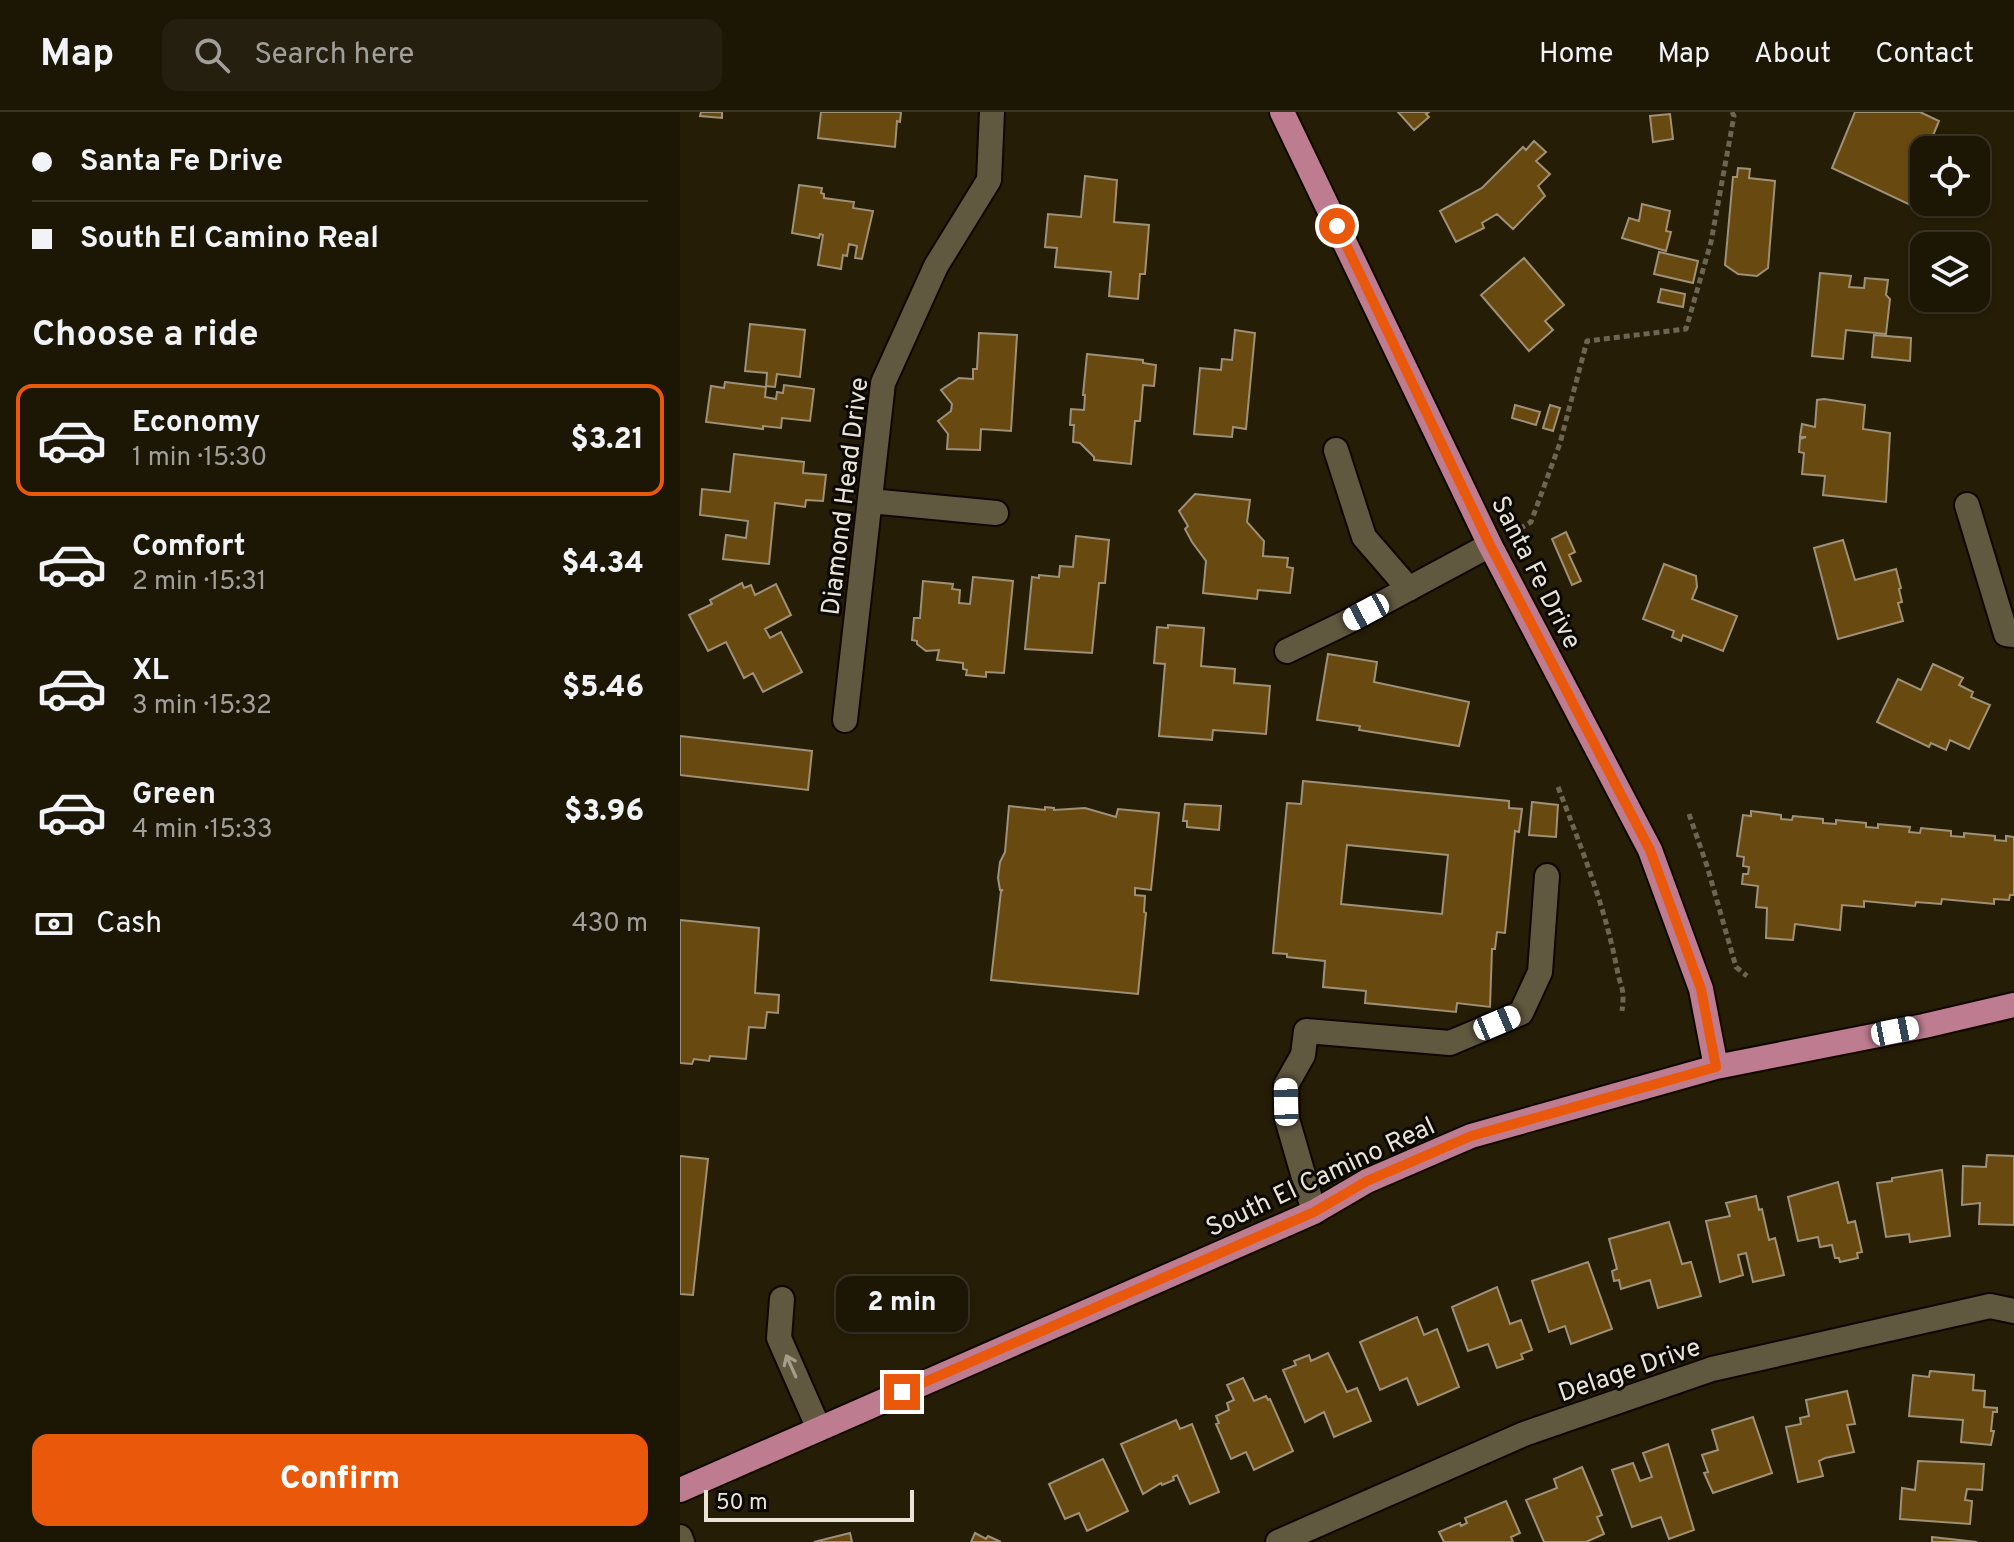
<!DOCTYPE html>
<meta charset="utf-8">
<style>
:root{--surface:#1c1605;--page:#251f0f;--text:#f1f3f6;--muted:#a09f9a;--line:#3a3527;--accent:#ea580c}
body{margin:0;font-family:Overpass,sans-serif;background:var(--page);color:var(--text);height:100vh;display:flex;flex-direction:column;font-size:30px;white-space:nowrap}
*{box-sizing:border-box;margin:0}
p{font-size:26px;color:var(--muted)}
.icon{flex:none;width:44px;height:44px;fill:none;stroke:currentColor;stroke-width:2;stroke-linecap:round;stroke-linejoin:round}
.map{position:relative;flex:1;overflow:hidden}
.drawer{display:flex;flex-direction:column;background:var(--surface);width:680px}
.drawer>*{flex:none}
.guide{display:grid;align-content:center;height:176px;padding:0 32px;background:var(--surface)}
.tools{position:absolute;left:1230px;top:24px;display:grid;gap:16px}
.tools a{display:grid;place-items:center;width:80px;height:80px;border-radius:16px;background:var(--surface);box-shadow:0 2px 6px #0004,0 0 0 2px var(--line);font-size:40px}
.scale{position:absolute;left:24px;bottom:20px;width:210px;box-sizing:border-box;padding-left:8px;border:4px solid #e9e4d6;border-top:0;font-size:22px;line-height:28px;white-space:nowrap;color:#e9e4d6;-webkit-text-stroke:6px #0b0802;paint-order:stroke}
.end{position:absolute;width:36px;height:36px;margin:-18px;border:10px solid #ea580c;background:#fff;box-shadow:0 0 0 4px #fff}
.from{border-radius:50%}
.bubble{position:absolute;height:56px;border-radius:16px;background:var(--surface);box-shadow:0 2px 6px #0004,0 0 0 2px var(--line);font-size:26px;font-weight:800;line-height:56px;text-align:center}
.car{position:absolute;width:24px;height:48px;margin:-24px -12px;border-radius:10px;box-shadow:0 0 6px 2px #0007;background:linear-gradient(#fff 24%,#345 0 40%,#fff 0 76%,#345 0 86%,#fff 0)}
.guide b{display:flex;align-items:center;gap:28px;height:76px;font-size:30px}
.guide b+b{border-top:2px solid var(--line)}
.guide i{width:20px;height:20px;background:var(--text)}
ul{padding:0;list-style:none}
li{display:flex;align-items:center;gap:24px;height:112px;margin:0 16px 12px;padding:0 16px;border:4px solid transparent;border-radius:16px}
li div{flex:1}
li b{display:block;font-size:30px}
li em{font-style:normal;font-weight:800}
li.current{border-color:var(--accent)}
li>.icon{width:72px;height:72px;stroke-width:1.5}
h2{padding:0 32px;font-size:36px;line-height:96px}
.pay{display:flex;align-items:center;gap:20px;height:88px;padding:0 32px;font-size:30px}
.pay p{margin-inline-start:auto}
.cta{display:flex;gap:16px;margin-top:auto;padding:16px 32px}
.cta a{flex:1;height:92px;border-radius:16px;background:var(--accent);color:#fff;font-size:32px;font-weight:800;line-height:92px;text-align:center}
header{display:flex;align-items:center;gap:48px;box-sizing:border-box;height:112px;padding:0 40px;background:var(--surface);border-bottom:2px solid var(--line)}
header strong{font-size:38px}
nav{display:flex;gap:44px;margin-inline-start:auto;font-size:28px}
.search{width:560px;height:72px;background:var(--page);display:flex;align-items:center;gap:20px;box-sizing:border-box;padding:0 28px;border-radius:16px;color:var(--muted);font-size:30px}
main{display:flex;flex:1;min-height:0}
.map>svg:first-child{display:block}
.building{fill:#684910;stroke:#9f9078;stroke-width:2;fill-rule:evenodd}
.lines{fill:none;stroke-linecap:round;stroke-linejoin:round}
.minor-casing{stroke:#0f0700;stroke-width:28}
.major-casing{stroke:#0f0700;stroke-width:28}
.path{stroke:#6c6551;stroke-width:5;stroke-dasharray:6 4;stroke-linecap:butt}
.minor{stroke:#615840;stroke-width:24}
.major{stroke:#be7c90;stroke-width:24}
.oneway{stroke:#a59e8b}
.route{stroke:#ea580c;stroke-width:10}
.labels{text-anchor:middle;stroke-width:6;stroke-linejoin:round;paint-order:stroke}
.street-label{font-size:26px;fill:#e9e4d6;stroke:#0b0802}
</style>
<header>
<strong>Map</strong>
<div class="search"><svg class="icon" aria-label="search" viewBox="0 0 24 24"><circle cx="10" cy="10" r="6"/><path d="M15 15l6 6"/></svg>Search here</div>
<nav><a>Home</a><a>Map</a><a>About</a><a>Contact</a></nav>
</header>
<main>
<section class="drawer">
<div class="guide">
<b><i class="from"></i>Santa Fe Drive</b>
<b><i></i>South El Camino Real</b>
</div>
<h2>Choose a ride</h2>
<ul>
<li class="current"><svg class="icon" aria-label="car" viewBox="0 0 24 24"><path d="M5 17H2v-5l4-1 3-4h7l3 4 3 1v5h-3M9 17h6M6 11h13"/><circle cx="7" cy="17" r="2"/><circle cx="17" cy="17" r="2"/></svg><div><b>Economy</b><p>1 min · 15:30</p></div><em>$3.21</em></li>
<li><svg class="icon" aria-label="car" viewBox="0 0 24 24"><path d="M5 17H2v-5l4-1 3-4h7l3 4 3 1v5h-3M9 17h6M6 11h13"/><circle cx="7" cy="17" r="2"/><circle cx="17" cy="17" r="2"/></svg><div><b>Comfort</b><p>2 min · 15:31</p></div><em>$4.34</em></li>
<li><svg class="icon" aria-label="car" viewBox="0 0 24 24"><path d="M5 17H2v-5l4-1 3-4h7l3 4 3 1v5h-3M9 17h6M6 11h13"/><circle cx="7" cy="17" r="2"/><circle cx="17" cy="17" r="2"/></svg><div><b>XL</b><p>3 min · 15:32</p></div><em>$5.46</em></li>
<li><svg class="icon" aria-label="car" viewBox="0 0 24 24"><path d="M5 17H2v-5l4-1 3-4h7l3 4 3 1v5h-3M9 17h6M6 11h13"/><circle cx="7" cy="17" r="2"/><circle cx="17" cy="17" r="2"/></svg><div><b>Green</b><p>4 min · 15:33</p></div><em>$3.96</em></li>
</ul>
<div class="pay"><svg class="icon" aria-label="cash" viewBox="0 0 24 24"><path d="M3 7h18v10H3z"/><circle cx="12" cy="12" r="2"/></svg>Cash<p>430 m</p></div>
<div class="cta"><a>Confirm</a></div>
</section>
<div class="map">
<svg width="1334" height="1430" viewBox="0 0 1334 1430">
<rect width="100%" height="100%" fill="#261d07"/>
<path class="building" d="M21 0H42V6L20 4Z
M141 0H221L220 10 217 9 215 35 138 26Z
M718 0H749L746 2 749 5 734 18Z
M1175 0H1240L1259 9 1247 38H1244L1245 90 1241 98 1152 56Z
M990 2 993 27 973 30 970 4Z
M854 29 866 40 856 49 870 62 858 74 865 84 833 117 817 102 802 111 804 116 776 130 760 99 802 76 843 35 846 38Z
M1058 56 1070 57 1069 66 1095 69 1088 156 1077 164 1058 162 1045 153 1053 65H1057Z
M405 64 437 68 434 110 469 113 465 162H460L458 187 429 184 431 160 375 155 377 136 365 135 368 102 401 105Z
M119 73 142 76 141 81 144 82V86L174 90 173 96 193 99 182 147 175 146 177 134 169 132 167 144 163 143 161 157 138 153 143 123 140 122 139 126 112 121Z
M962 92 990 99 986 119 991 120 986 139 942 126 949 106 959 109Z
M979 140 1018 149 1013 171 974 162Z
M844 146 884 193 865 209 873 218 849 239 801 183Z
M1140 161 1171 164 1169 175 1184 176 1185 166 1208 168 1206 183 1210 187 1206 222 1166 218 1163 247 1132 244Z
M981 177 1005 182 1003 195 978 190Z
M70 212 125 218 120 265 97 262 95 275 86 274 87 261 65 259Z
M555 218 575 221 566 317 553 315 552 325 514 322 520 256 541 258 542 247 552 248Z
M299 221 337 223 331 319 301 317 300 338 267 337 268 322 258 309 271 299 272 292 261 278 279 266 293 267V257H297Z
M1194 223 1231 226 1230 249 1192 245Z
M407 242 463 248V251L476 253 474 274 463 273 460 309H455L451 352 414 348V345L400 331 393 330 394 313H390L391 297 404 298 405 283H403Z
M45 270 86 275 85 285 96 287 97 280 103 281 104 273 134 277 130 309 102 306 101 316 83 314V317L26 310 31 274 44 276Z
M1144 287 1185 293 1183 317 1210 321 1206 390 1143 383 1145 364 1122 362 1124 341 1119 340 1120 327 1126 325H1120L1122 312 1135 315 1137 288Z
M835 293 860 300 856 313 832 306Z
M870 293 880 296 873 319 863 316Z
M54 342 124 350 123 361 146 363 143 389 126 388 125 395 95 391 89 452 43 447 46 423 66 426 68 409 20 403 22 377 50 380Z
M515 382 570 388 567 410 584 429 583 444 608 446 607 455 613 456 610 481 578 478 577 487 523 481 526 449 512 430 505 417 508 414 499 399Z
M886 420 895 440 889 443 901 469 892 473 872 427Z
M396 424 429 428 425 471H419L412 541 345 537 352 465 359 466V463L379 465 380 454 393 455Z
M1163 428 1175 468 1216 457 1221 476 1219 477 1222 490 1218 491 1223 509 1158 527 1134 436Z
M984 452 1016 464 1017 475 1012 487 1057 504 1043 539 1003 523 1001 529 992 525 994 519 963 507Z
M293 465 333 469 324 561 306 560V565L286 563 287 558 283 557V551L257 548 259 538 246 539 237 532V529L232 528 234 506H240L243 469 273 472 272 477 280 478 279 491 290 492Z
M62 471 64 476 71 473 75 483 96 472 111 503 85 517 90 526 101 520 122 560 83 580 73 561 64 566 46 530 28 539 9 503 32 492 30 488Z
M488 513 524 516 521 554 555 557 554 571 590 574 586 622 533 618 532 628 479 624 485 552 474 551 477 515 488 516Z
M648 542 697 550 694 570 789 590 779 634 679 618 680 614 637 608Z
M1253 552 1283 566 1279 573 1293 580 1291 585 1310 593 1289 637 1270 628 1266 638 1251 631 1249 635 1197 610 1218 567 1241 578Z
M0 624 132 639 128 678 0 663Z
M623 669 829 689V696L842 697 839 720 835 719 825 821 817 820 815 837H812L810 895 777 891 776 900 685 891 686 879 643 875 645 849 607 845V842L593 841 607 691 621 692ZM667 733 768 743 762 802 661 792Z
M852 690 878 693 876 725 849 723Z
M505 692 541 694 539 718 507 715V709H503Z
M329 694 365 698V695L374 696V698L405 696 436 705 438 697 479 701 471 778 455 776V783L465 784 464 800 466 801 458 882 311 868 321 779 323 778H320L318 766 320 750 325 740Z
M1071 699 1101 703V707L1112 708 1113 704 1143 707V711L1156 712V708L1186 711V715L1198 716V712L1230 715 1229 720 1240 721 1241 716 1271 719V724L1284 725V721L1315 724V728L1326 729V724L1334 725V783H1330L1329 788 1314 787V792L1262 787 1261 792 1236 790 1235 794 1184 789V795L1162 793 1160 818 1115 812 1113 828 1086 826 1087 796 1076 795 1078 774 1062 772 1063 762H1068L1069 755 1063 754 1064 745 1057 744 1063 703 1071 704Z
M0 808 79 816 75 881 99 883 98 901 87 900 85 916 69 915 66 947 30 944 29 949 14 947 12 952 0 951Z
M1307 1043 1334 1044V1113L1299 1112 1300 1091 1282 1093 1283 1054 1306 1055Z
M0 1044 28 1047 13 1183 0 1182Z
M1262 1058 1270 1124 1230 1130 1229 1122 1206 1125 1197 1071 1212 1069V1066Z
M1158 1070 1168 1111 1175 1109 1182 1140 1177 1141 1178 1146 1160 1150 1159 1146H1155L1152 1133 1140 1135 1138 1125 1118 1129 1108 1085Z
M1076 1084 1079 1098 1082 1097 1089 1128 1095 1126 1104 1163 1073 1170 1066 1141 1058 1143 1063 1163 1040 1170 1026 1109 1050 1104 1046 1091Z
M989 1110 1002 1152 1011 1150 1021 1184 978 1196 970 1168 941 1177 939 1168 934 1169 932 1159 937 1157 929 1127Z
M908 1150 932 1217 891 1232 885 1214 869 1220 852 1169Z
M817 1175 830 1212 841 1208 852 1238 841 1242 843 1247 817 1256 808 1232 788 1239 772 1195Z
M737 1205 744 1223 757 1217 779 1275 738 1293 727 1266 700 1278 680 1230Z
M648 1241 667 1280 677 1276 691 1309 654 1325 644 1300 625 1310 603 1258 616 1253 614 1249 629 1243 631 1249Z
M1250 1259 1294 1263 1293 1278 1305 1279 1304 1295 1317 1296V1300H1313L1311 1319H1314L1311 1333 1281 1330 1283 1308 1229 1304 1233 1263 1249 1265Z
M563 1266 574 1289 586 1284 588 1288 590 1287 613 1339 574 1358 566 1340 551 1347 536 1312 539 1311 536 1304 549 1298 547 1291 554 1288 547 1273Z
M1167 1279 1175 1312 1167 1313 1174 1340 1145 1346 1139 1349 1143 1364 1118 1370 1106 1315 1121 1312 1120 1306 1129 1304 1126 1288Z
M1073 1305 1092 1361 1033 1381 1024 1361 1028 1360 1022 1343 1038 1338 1032 1318Z
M496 1308 500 1317 512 1312 539 1380 510 1392 497 1363 493 1365 494 1368 482 1373 481 1371 463 1382 441 1332Z
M988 1332 1014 1418 989 1427 981 1405 952 1415 932 1358 953 1351 960 1369 972 1365 963 1341Z
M423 1347 448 1399 407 1419 399 1401 385 1407 369 1372Z
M1238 1349 1304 1352 1302 1378 1287 1377 1285 1388 1292 1389 1290 1412 1220 1407 1222 1376 1235 1378Z
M902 1355 922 1403 917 1405 924 1422 906 1430H864L846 1388 877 1376 874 1367Z
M826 1389 840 1421 831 1425 833 1430H764L759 1420 780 1411 781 1414 787 1411 785 1406Z
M170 1421 172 1430H134Z
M295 1421 306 1427 308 1424 321 1430H291Z
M1252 1425 1297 1430H1252Z"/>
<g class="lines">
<g class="minor-casing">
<path id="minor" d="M656 338 684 425 729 477
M190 389 316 401
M1287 393 1326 522 1334 523
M607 539 665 511 810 433
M165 608 203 271 256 154 309 68 312 0
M634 1100 607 1007 606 973 623 943 626 919 770 931 841 901 860 860 867 764
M102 1187 99 1226 139 1317
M0 1425 2 1430
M598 1430 844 1322 1032 1257 1310 1194 1334 1199"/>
</g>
<g class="major-casing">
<path id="major" d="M602 0 810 433 970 738 1021 877 1036 955
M0 1378 634 1100 687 1069 791 1024 1036 955 1244 914 1334 893"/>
</g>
<path class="path" d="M831 422 851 410 880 331 907 229 1006 217 1031 130 1054 4 1052 0
M878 675C901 735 925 794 937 857 941 878 945 875 942 899
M1009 702 1027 754 1056 855 1067 864"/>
<use href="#minor" class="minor"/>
<use href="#major" class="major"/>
</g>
<defs><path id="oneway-shaft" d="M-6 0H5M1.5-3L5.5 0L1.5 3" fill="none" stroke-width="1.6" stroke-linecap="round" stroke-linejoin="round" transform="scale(2)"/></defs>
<use class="oneway" href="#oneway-shaft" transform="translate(111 1254) rotate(-114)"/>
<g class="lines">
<path class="route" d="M222 1280 634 1100 687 1069 791 1024 1036 955 1021 877 970 738 810 433 657 114"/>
</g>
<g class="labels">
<g class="street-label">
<text transform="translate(164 384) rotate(-83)" y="9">Diamond Head Drive</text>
<text transform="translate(857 460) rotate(63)" y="9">Santa Fe Drive</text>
<text transform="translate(640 1064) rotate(-25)" y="9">South El Camino Real</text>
<text transform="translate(949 1257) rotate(-19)" y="9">Delage Drive</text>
</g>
</g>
</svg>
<div class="tools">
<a><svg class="icon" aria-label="locate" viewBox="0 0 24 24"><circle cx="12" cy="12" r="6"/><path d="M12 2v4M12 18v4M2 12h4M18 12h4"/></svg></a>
<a><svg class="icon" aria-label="layers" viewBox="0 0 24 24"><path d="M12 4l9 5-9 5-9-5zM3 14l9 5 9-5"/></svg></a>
</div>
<div class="scale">50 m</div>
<i class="end from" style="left:657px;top:114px"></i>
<i class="end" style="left:222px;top:1280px"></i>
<div class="bubble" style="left:156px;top:1164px;width:132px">2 min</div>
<i class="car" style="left:686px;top:500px;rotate:242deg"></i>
<i class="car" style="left:817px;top:911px;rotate:67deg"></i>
<i class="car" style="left:1215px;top:919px;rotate:79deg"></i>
<i class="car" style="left:606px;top:990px;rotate:359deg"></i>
</div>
</main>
